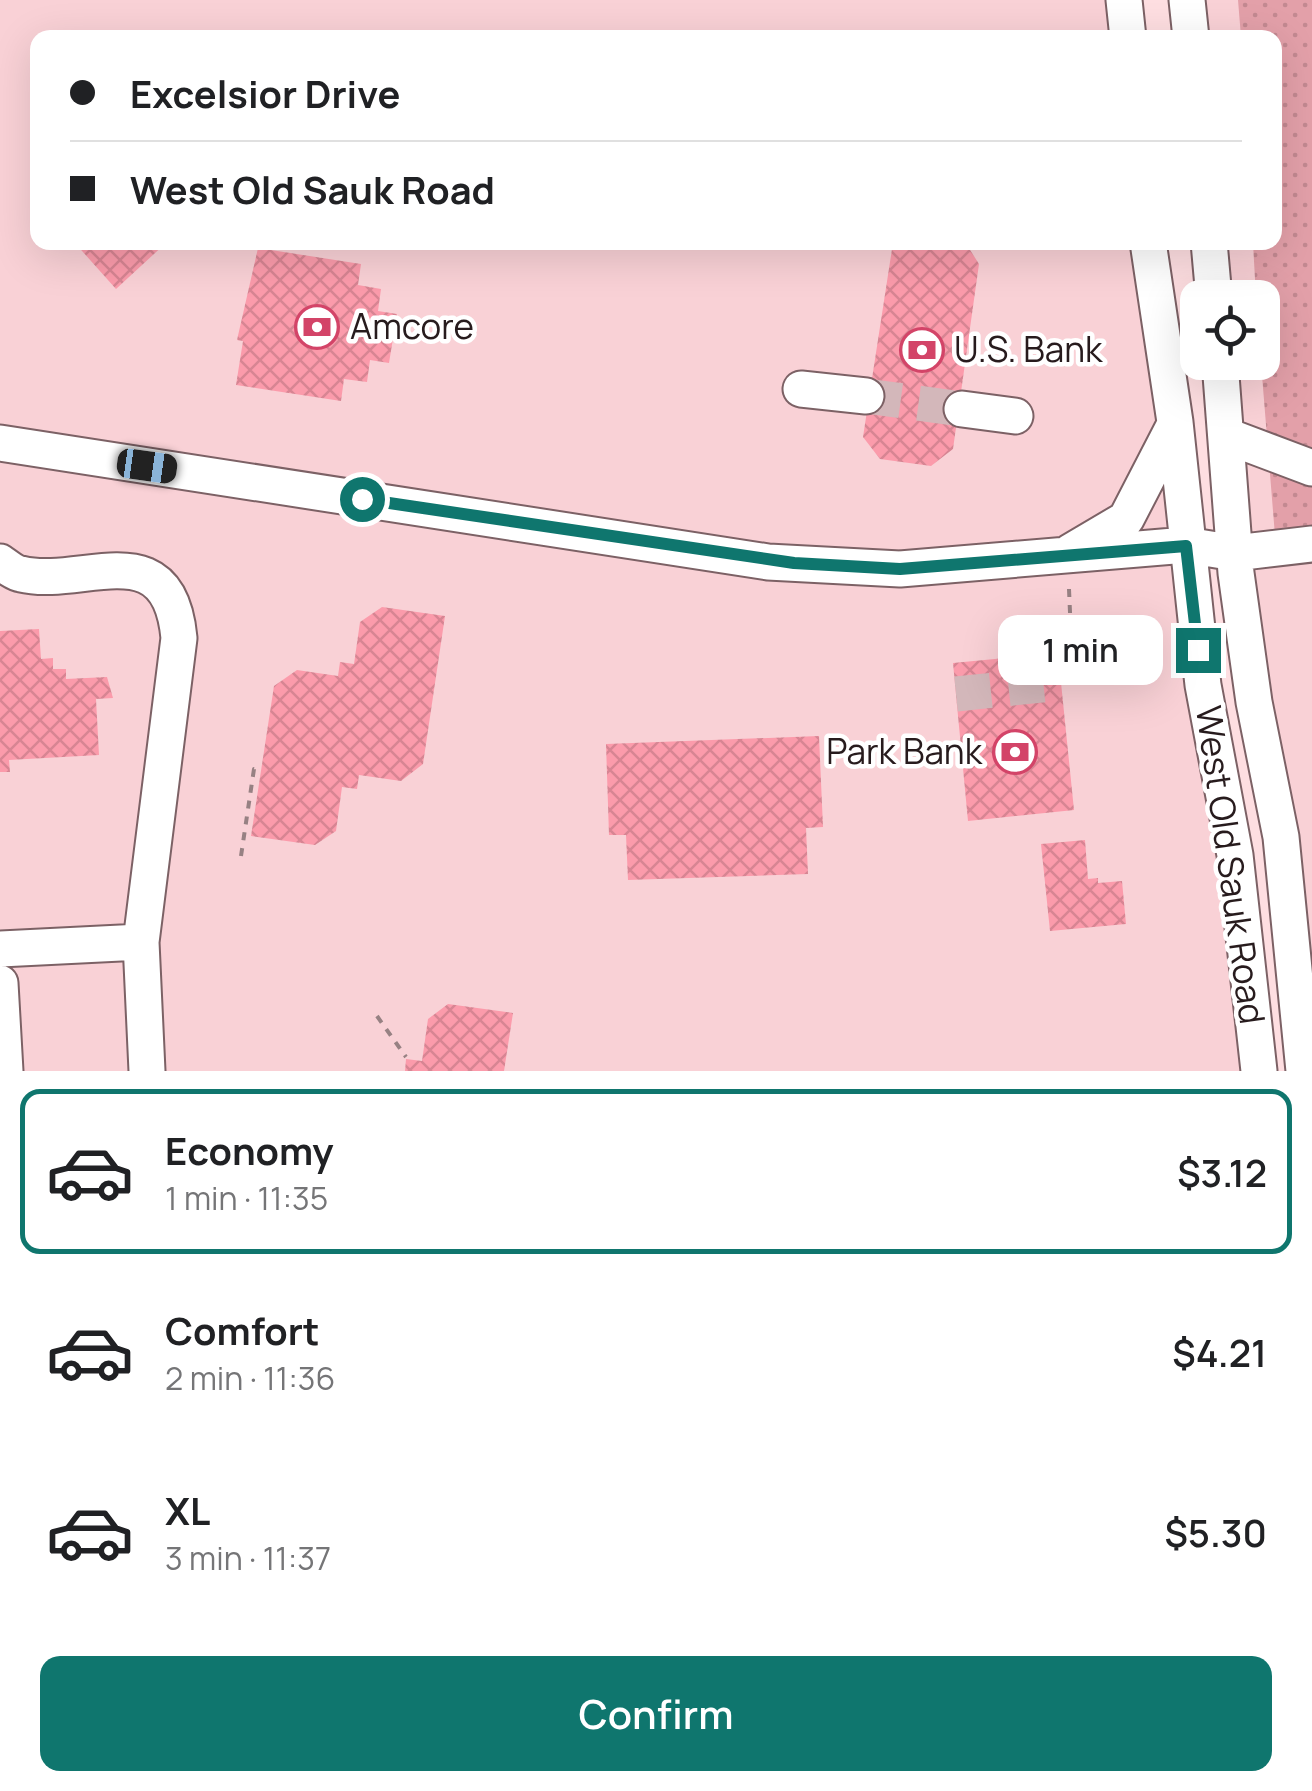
<!DOCTYPE html>
<meta charset="utf-8">
<style>
:root{--surface:#fff;--page:#f6f6f6;--text:#202124;--muted:#757577;--line:#e0e0e0;--accent:#0f766e}
body{margin:0;font-family:Manrope,sans-serif;background:var(--page);color:var(--text);height:100vh;display:flex;flex-direction:column;font-size:38px;white-space:nowrap}
*{box-sizing:border-box;margin:0}
p{font-size:32px;color:var(--muted)}
.icon{flex:none;width:55px;height:55px;fill:none;stroke:currentColor;stroke-width:2;stroke-linecap:round;stroke-linejoin:round}
.map{position:relative;height:1071px;overflow:hidden}
.sheet{display:flex;flex-direction:column;background:var(--surface);flex:1}
.sheet>*{flex:none}
.banner{position:absolute;left:30px;top:30px;width:1252px;height:220px;border-radius:20px;box-shadow:0 10px 40px #0002;display:grid;align-content:center;height:220px;padding:0 40px;background:var(--surface)}
.tools{position:absolute;left:1180px;top:280px;display:grid;gap:20px}
.tools a{display:grid;place-items:center;width:100px;height:100px;border-radius:20px;background:var(--surface);box-shadow:0 10px 40px #0002;font-size:50px}
.end{position:absolute;width:45px;height:45px;margin:-22px;border:12px solid #0f766e;background:#fff;box-shadow:0 0 0 5px #fff}
.from{border-radius:50%}
.bubble{position:absolute;height:70px;border-radius:20px;background:var(--surface);box-shadow:0 10px 40px #0002;font-size:32px;font-weight:600;line-height:70px;text-align:center}
.car{position:absolute;width:30px;height:60px;margin:-30px -15px;border-radius:12px;box-shadow:0 0 8px 2px #0007;background:linear-gradient(#222 24%,#8ab4d8 0 40%,#222 0 76%,#8ab4d8 0 86%,#222 0)}
.banner b{display:flex;align-items:center;gap:35px;height:95px;font-size:38px}
.banner b+b{border-top:2px solid var(--line)}
.banner i{width:25px;height:25px;background:var(--text)}
ul{padding:18px 0 0;list-style:none}
li{display:flex;align-items:center;gap:30px;height:165px;margin:0 20px 15px;padding:0 20px;border:5px solid transparent;border-radius:20px}
li div{flex:1}
li b{display:block;font-size:38px}
li em{font-style:normal;font-weight:600}
li.on{border-color:var(--accent)}
li>.icon{width:90px;height:90px;stroke-width:1.5}
.button{display:flex;gap:20px;margin-top:auto;padding:20px 40px}
.button a{flex:1;height:115px;border-radius:20px;background:var(--accent);color:#fff;font-size:40px;font-weight:600;line-height:115px;text-align:center}
.map>svg:first-child{display:block}
.built{fill:#f9d1d6}
.grass{fill:url(#grass-dots)}
.building{fill:url(#building-cross-hatch)}
.lines{fill:none;stroke-linecap:round;stroke-linejoin:round}
.minor-tunnel{stroke:#d3b7ba;stroke-width:35;stroke-dasharray:35 18;stroke-linecap:butt}
.minor-casing{stroke:#7c6165;stroke-width:39}
.path{stroke:#978183;stroke-width:4;stroke-dasharray:8 8;stroke-linecap:butt}
.minor{stroke:#fff;stroke-width:35}
.route{stroke:#0f766e;stroke-width:12}
.labels{text-anchor:middle;stroke-width:9;stroke-linejoin:round;paint-order:stroke}
.poi-label{font-size:35px;fill:#271b1d;stroke:#fff;text-anchor:start}
.street-label{font-size:35px;fill:#271b1d;stroke:#fff}
</style>
<div class="map">
<svg width="1312" height="1071" viewBox="0 0 1312 1071">
<defs>
<pattern id="grass-dots" width="8" height="8" patternUnits="userSpaceOnUse" patternTransform="scale(2.5)"><rect width="8" height="8" fill="#e3a0a9"/><path d="M2 2h.1M6 6h.1" fill="none" stroke="#c38991" stroke-width="1.8" stroke-linecap="round"/></pattern>
<pattern id="building-cross-hatch" width="8" height="8" patternUnits="userSpaceOnUse" patternTransform="scale(2.5)"><rect width="8" height="8" fill="#fb9bab"/><path d="M0 0l8 8M0 8l8-8" fill="none" stroke="#d78593"/></pattern>
</defs>
<rect width="100%" height="100%" fill="#fedee1"/>
<path class="built" d="M0 0H1124L1128 37 38 38V242L1148 243 1259 1071H0Z
M1187 0H1312V1045L1220 363 1262 362V298L1214 297 1209 243 1275 242V38L1191 37Z"/>
<path class="grass" d="M1238 0H1312V544L1276 548 1261 363 1262 298 1256 297 1253 243 1275 242V38L1241 37Z"/>
<path class="building" d="M74 242H167L116 289Z
M901 242H965L979 264 953 449 931 466 880 459 863 437 892 249Z
M258 248 361 264 358 285 381 289 378 311 397 314 389 363 370 360 367 382 344 379 341 401 236 385 243 341 237 340Z
M382 607 445 616 423 764 401 781 359 775 357 789 342 787 336 831 315 845 251 836 274 686 297 670 338 676 340 662 354 664 360 622Z
M39 629 41 659 53 658V669H66V679L107 677 113 698 96 699 99 755 9 760 10 772H0V631Z
M1058 653 1074 810 968 821 953 663Z
M819 736 823 827 806 828 808 874 628 880 626 835H609L606 744Z
M1085 840 1088 879 1098 878V883L1122 881 1126 924 1050 931 1041 844Z
M448 1004 513 1013 504 1071H405L406 1059 422 1061 428 1019Z"/>
<g class="lines">
<path class="minor-tunnel" d="M866 396 962 409
M956 694 1061 683"/>
<g class="minor-casing">
<path id="minor" d="M1124 0 1128 38
M1187 0 1191 38
M1148 242 1175 422 1203 685 1235 855 1259 1071
M1209 242 1214 298
M1220 362 1236 573 1254 702 1281 837 1304 1071
M801 389 866 396
M962 409 1015 416
M1227 436 1312 468
M0 443 768 562 900 569 1186 545 1235 553 1312 544
M1070 552 1126 519 1173 428
M0 562C6 566 14 573 21 574 83 589 169 529 179 638L141 942 147 1071
M0 949 141 942
M0 983 5 1071"/>
</g>
<path class="path" d="M1069 589 1072 659
M241 856 254 769 260 770
M377 1016 406 1057"/>
<use href="#minor" class="minor"/>
</g>
<g class="lines">
<path class="route" d="M362 499 794 563 900 569 1186 546 1198 650"/>
</g>
<defs>
<g id="bank-ring" transform="scale(2.25)"><circle r="9.5" fill="#fff" stroke="#d34468" stroke-width="1.5"/><path d="M-6-4H6V4H-6ZM0-2.3a2.3 2.3 0 1 0 0 4.6a2.3 2.3 0 1 0 0-4.6Z" fill="#d34468"/></g>
</defs>
<g fill-rule="evenodd">
<use href="#bank-ring" x="317" y="327"/>
<use href="#bank-ring" x="922" y="350"/>
<use href="#bank-ring" x="1015" y="752"/>
</g>
<g class="labels">
<g class="poi-label">
<text x="350" y="339">Amcore</text>
<text x="954" y="362">U.S. Bank</text>
<text x="982" y="764" text-anchor="end">Park Bank</text>
</g>
<g class="street-label">
<text transform="translate(1230 865) rotate(82)" y="12">West Old Sauk Road</text>
</g>
</g>
</svg>
<div class="tools">
<a><svg class="icon" aria-label="locate" viewBox="0 0 24 24"><circle cx="12" cy="12" r="6"/><path d="M12 2v4M12 18v4M2 12h4M18 12h4"/></svg></a>
</div>
<i class="end from" style="left:362px;top:499px"></i>
<i class="end" style="left:1198px;top:650px"></i>
<div class="bubble" style="left:998px;top:615px;width:165px">1 min</div>
<i class="car" style="left:147px;top:466px;rotate:98deg"></i>
<div class="banner">
<b><i class="from"></i>Excelsior Drive</b>
<b><i></i>West Old Sauk Road</b>
</div>
</div>
<section class="sheet">
<ul>
<li class="on"><svg class="icon" aria-label="car" viewBox="0 0 24 24"><path d="M5 17H2v-5l4-1 3-4h7l3 4 3 1v5h-3M9 17h6M6 11h13"/><circle cx="7" cy="17" r="2"/><circle cx="17" cy="17" r="2"/></svg><div><b>Economy</b><p>1 min · 11:35</p></div><em>$3.12</em></li>
<li><svg class="icon" aria-label="car" viewBox="0 0 24 24"><path d="M5 17H2v-5l4-1 3-4h7l3 4 3 1v5h-3M9 17h6M6 11h13"/><circle cx="7" cy="17" r="2"/><circle cx="17" cy="17" r="2"/></svg><div><b>Comfort</b><p>2 min · 11:36</p></div><em>$4.21</em></li>
<li><svg class="icon" aria-label="car" viewBox="0 0 24 24"><path d="M5 17H2v-5l4-1 3-4h7l3 4 3 1v5h-3M9 17h6M6 11h13"/><circle cx="7" cy="17" r="2"/><circle cx="17" cy="17" r="2"/></svg><div><b>XL</b><p>3 min · 11:37</p></div><em>$5.30</em></li>
</ul>
<div class="button"><a>Confirm</a></div>
</section>
